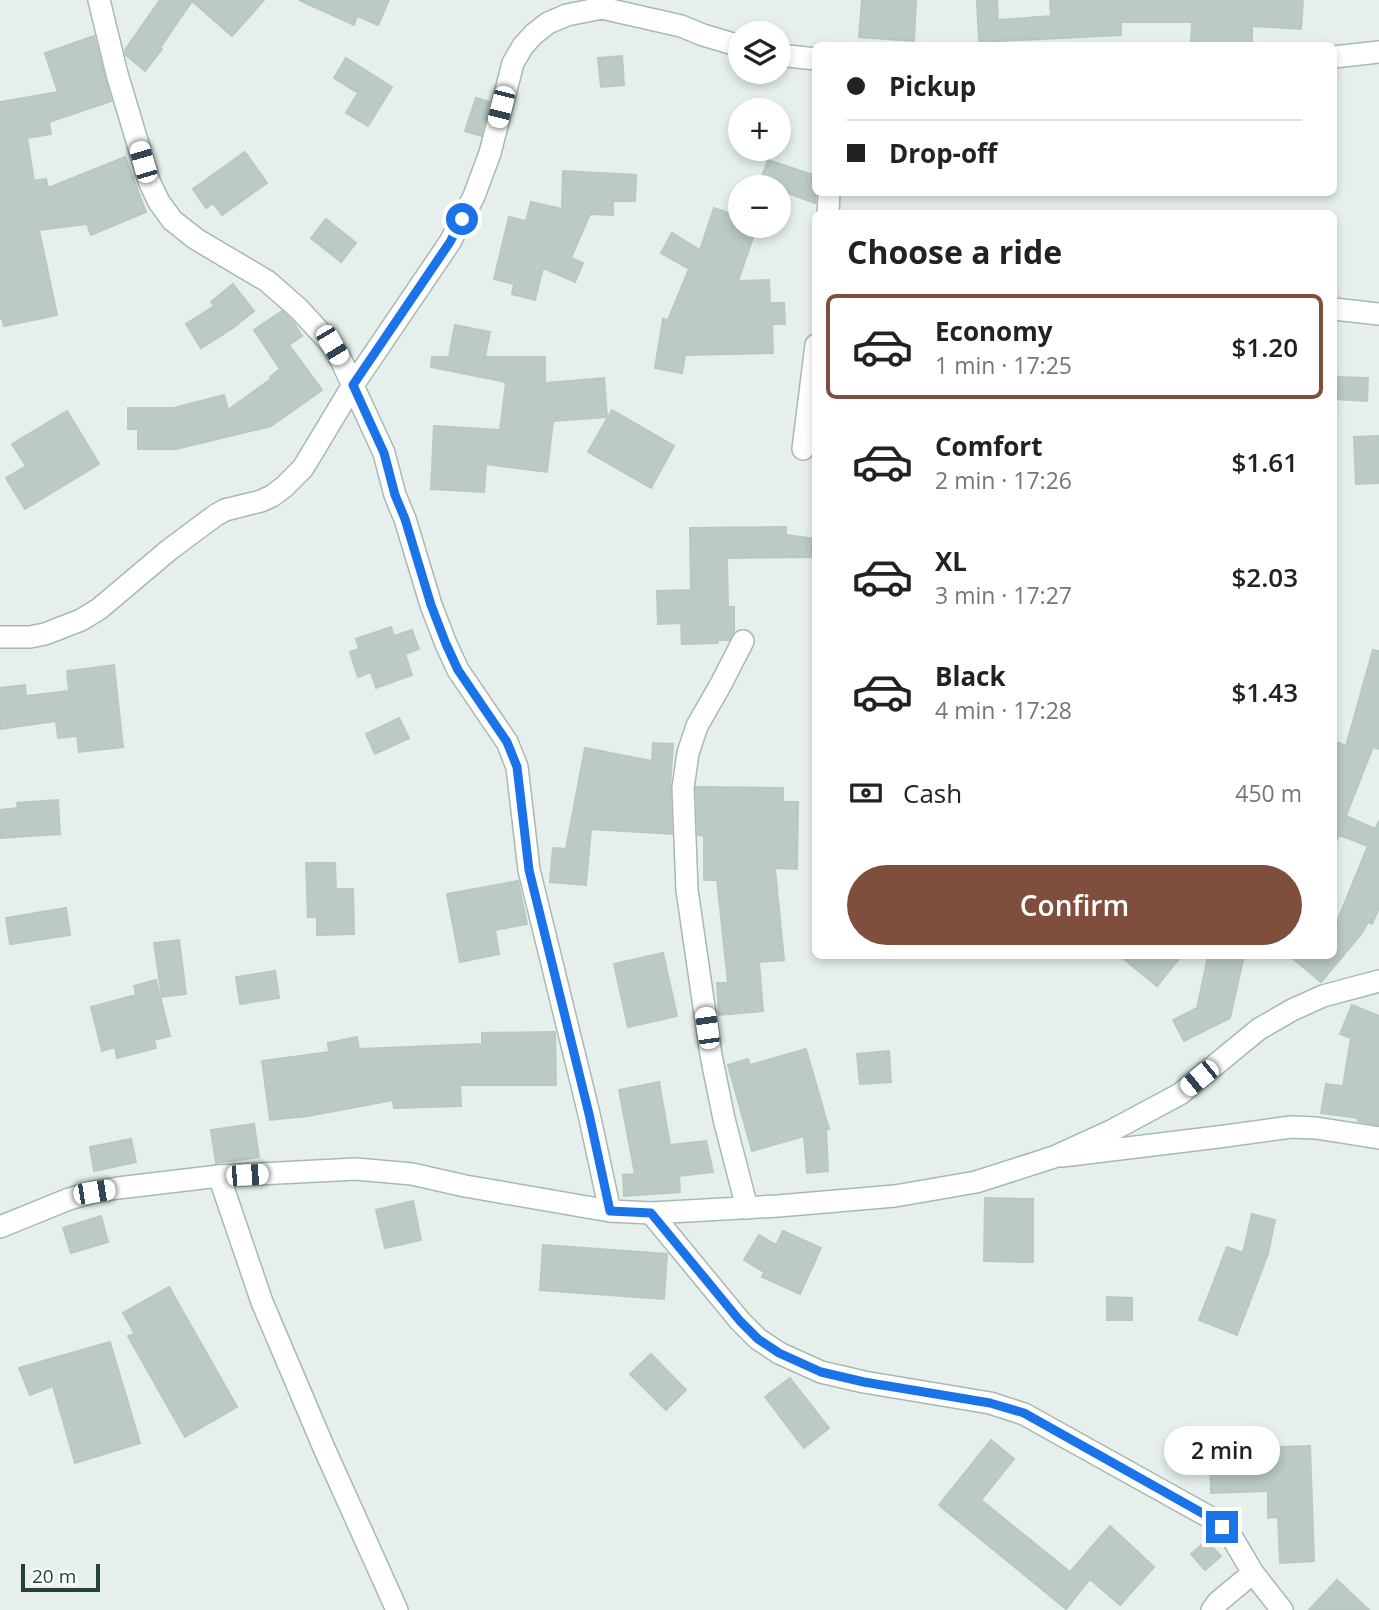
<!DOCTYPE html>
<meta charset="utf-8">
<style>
:root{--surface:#fff;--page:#f2f2f2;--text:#222;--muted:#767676;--line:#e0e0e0;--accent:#804e3d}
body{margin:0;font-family:"Open Sans",sans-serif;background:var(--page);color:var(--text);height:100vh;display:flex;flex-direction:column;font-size:26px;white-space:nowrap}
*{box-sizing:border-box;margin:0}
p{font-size:23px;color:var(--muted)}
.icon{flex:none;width:38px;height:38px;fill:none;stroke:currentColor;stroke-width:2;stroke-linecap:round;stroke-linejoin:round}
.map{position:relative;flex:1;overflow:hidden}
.drawer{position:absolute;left:812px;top:210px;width:525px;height:749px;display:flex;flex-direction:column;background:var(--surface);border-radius:10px;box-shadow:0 4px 10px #0003}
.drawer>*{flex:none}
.banner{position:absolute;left:812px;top:42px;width:525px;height:154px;border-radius:10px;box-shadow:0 4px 10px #0003;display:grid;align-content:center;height:154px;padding:0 35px;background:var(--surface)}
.tools{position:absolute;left:728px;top:21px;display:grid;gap:14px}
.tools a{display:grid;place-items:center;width:63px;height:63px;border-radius:50%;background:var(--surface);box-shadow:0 4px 10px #0003;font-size:35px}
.scale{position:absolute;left:21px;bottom:18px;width:79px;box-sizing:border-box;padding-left:7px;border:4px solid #24423a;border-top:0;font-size:19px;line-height:24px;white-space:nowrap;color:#24423a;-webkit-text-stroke:5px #f7fbf9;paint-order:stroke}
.end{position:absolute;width:32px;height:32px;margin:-16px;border:9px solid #1a73e8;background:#fff;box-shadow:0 0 0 4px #fff}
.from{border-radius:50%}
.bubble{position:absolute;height:49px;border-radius:24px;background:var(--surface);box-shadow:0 4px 10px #0003;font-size:23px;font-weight:600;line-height:49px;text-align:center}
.car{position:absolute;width:21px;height:42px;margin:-21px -10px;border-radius:9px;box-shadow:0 0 5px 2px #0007;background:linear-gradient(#fff 24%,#345 0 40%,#fff 0 76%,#345 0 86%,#fff 0)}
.banner b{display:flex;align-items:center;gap:24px;height:66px;font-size:26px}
.banner b+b{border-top:2px solid var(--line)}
.banner i{width:18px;height:18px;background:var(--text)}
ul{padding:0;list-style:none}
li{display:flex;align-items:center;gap:21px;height:105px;margin:0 14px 10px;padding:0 21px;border:4px solid transparent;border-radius:10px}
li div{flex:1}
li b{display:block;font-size:26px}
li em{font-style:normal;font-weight:600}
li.on{border-color:var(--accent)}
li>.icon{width:63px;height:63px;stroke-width:1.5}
h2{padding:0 35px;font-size:32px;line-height:84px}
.pay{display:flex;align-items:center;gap:18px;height:77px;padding:0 35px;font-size:26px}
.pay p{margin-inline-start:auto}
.action{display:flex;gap:14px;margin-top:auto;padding:14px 35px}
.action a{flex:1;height:80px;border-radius:42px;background:var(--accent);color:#fff;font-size:28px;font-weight:600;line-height:80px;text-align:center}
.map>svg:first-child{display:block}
.building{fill:#bbcac4;stroke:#b8c9c2;stroke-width:2}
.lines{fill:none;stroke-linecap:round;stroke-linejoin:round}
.street-casing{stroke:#a8b8b2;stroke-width:24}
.secondary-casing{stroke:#a4bbb3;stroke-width:24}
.street{stroke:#fff;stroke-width:21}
.secondary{stroke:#fff;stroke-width:21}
.route{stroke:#1a73e8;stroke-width:9}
</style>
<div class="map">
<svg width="1379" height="1610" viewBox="0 0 1379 1610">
<rect width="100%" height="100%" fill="#e6efeb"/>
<path class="building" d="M160 0H264L232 36 192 1 160 48 162 49 145 71 126 55 125 50Z
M299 0H389L378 25 357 16 354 25Z
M862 0H916L914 41 859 37Z
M977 0H997L998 20 1051 16 1050 0H1303L1301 29 1252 26V45L1191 44 1192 22H1121V35L979 42Z
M94 36 111 101 49 122 51 134 27 138 34 181 46 179 48 188 125 157 146 212 91 235 87 224 39 230 57 315 4 326 2 318 0 319V102L58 92 45 53Z
M622 56 624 85 601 87 598 58Z
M346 58 392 87 368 126 346 113 358 93 334 78Z
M476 98 489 102 481 136 465 131Z
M245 152 267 183 222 215 213 203 206 208 193 189Z
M768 160 816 176 815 203 779 190V187H769L759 184Z
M563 171 636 175 635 201H613V215L590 214 571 258 583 263 575 282 543 268 535 300 512 294 514 284 494 279 509 217 526 221 531 202 562 209Z
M714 208 740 217V226H757L738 281 769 280 770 303H784L785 324H772L773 353 685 355 682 373 655 368 663 319 668 320 689 269 661 253 672 233 700 250Z
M326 219 356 243 341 262 311 238Z
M233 284 254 311 233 328 201 348 186 324 214 306 211 302Z
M282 311 294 323 302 336 289 345 322 390 271 426 176 449H138V429H128V408H174L224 395 228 410 271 379 270 377 280 369 254 330Z
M455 325 490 332 485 357H545V383L604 378 607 417 553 421 547 472 486 464 484 492 431 489 434 426 500 430 506 382 431 367 432 357H449Z
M1334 377 1368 378 1367 401 1334 399Z
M612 410 674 446 651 488 588 452Z
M67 411 99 464 25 509 6 478 26 466 12 444Z
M1379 436V483L1356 484 1354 437Z
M786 527V535L816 539V557L727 558 728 607H734V631L729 640H718V643L682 644 681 623 658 624 657 591 691 590 690 528Z
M391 627 394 636 412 630 419 649 405 654 412 675 376 688 371 672 358 677 350 652 359 649 356 639Z
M1373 650 1379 651V749L1373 747 1346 816 1375 829 1379 821V908L1372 924 1368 922 1362 933 1321 982 1290 956H1334V929L1368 846 1339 835 1335 844H1334V741L1346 746Z
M114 665 123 747 79 752 77 736 58 738 56 721 0 729V688L25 685 26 696 69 691 67 671Z
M399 718 409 738 375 754 366 734Z
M653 743 673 744 670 788 672 834 591 829 586 885 550 882 553 848 566 849 585 748 652 761Z
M696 787 783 788V802H798L797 869 775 868 784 960 759 962 763 1011 719 1015 717 983H728L717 880H704V836L698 835Z
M58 800 60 834 0 838V810L18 808 17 803Z
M306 863H335L336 889H353L354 934 317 935V917H308Z
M518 881 527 924 495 930 499 954 460 962 447 894Z
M66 908 70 935 10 944 6 918Z
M179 940 186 994 162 997 154 943Z
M663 953 677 1016 628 1027 614 964Z
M1120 956H1181L1157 986Z
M1208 956H1244L1230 1018 1184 1041 1173 1020 1197 1008Z
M275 971 279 998 240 1004 236 977Z
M156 980 170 1036 154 1040 156 1048 117 1058 115 1047 102 1051 91 1007 136 995 134 986Z
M1352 1005 1379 1016V1125L1358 1121V1118L1321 1113 1326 1084 1343 1086 1351 1038 1340 1034Z
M555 1032 556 1085H460L461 1106 394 1108 393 1100 308 1116 270 1120 262 1061 329 1052 328 1043 357 1037 359 1049 482 1044V1033Z
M806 1049 829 1129H826L828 1171 807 1173 804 1136 752 1151 728 1065 748 1059 750 1065Z
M889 1051 891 1082 860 1084 857 1054Z
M659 1082 670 1145 706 1141 713 1172 679 1176 680 1192 624 1196 623 1175 635 1174 619 1090Z
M254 1124 259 1157 216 1163 211 1130Z
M131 1139 136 1162 94 1171 90 1147Z
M985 1198 1033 1199V1262L984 1261Z
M413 1201 421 1240 385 1248 376 1210Z
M1252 1214 1275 1220 1268 1254 1237 1335 1199 1320 1227 1247 1243 1253Z
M101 1216 108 1242 71 1253 63 1228Z
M783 1231 821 1248 800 1294 762 1277 764 1272 744 1260 759 1235 776 1245Z
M543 1245 667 1254 664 1299 540 1290Z
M169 1287 237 1407 185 1437 128 1336 135 1334 123 1313Z
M1107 1297 1132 1298V1320H1107Z
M110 1342 140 1443 75 1463 53 1386 30 1395 19 1368Z
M651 1354 686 1390 666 1410 630 1374Z
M790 1378 829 1428 804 1448 765 1397Z
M991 1440 1014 1459 981 1500 1070 1572 1110 1526 1154 1567 1120 1605 1090 1579 1066 1609 939 1505Z
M1310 1446 1314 1561 1280 1563 1278 1517 1268 1518V1491L1211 1493 1210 1449Z
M1206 1541 1221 1556 1205 1570 1191 1554Z
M1337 1580 1369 1610H1309Z"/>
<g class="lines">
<g class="street-casing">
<path id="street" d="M99 0 117 74 149 181 159 202 172 220 196 239 267 281 299 309 332 345 342 362 384 453 395 495 405 519 431 605 446 644 458 670 507 742 517 767 529 870 589 1114 610 1211
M779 55 816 59
M1334 57 1379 52
M828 214 829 192
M1334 309 1379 314
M803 449 816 345
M0 637H30L45 634 81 620 99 609 169 550 216 515 225 510 261 501 272 496 284 487 303 468 353 385 450 242 474 196 490 153 513 63 523 46 534 34 548 23 567 15 602 8 681 26 703 35 740 46
M743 641 721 684 697 726 688 753 683 788 687 890 711 1055 724 1119 747 1208
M1062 1156 1218 1137 1291 1127 1316 1128 1379 1138
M219 1176 262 1302 324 1448 397 1610
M651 1213 740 1321 758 1339 779 1353 821 1372 864 1382 990 1403 1024 1414 1211 1518 1233 1539 1253 1573 1282 1610
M1212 1610 1218 1602 1253 1573"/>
</g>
<g class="secondary-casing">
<path id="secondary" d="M0 1227 69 1199 94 1192 118 1188 219 1176 356 1169 412 1174 465 1186 610 1211 651 1213 778 1206 895 1196 976 1182 1054 1157 1111 1131 1180 1094 1259 1029 1292 1010 1323 996 1379 981"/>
</g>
<use href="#street" class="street"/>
<use href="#secondary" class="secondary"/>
</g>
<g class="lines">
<path class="route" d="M462 219 450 242 353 385 384 453 395 495 405 519 431 605 446 644 458 670 507 742 517 767 529 870 589 1114 610 1211 651 1213 740 1321 758 1339 779 1353 821 1372 864 1382 990 1403 1024 1413 1211 1518 1222 1527"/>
</g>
</svg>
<div class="tools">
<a><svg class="icon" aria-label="layers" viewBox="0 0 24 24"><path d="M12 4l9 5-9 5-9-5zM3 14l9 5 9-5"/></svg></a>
<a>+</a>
<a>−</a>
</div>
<div class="scale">20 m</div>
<i class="end from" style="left:462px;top:219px"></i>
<i class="end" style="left:1222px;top:1527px"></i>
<div class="bubble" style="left:1164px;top:1426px;width:116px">2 min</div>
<i class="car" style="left:501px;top:107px;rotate:194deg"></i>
<i class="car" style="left:143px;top:162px;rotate:344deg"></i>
<i class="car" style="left:332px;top:345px;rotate:149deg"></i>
<i class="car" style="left:707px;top:1028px;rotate:352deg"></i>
<i class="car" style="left:1199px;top:1078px;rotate:231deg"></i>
<i class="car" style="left:247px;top:1175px;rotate:87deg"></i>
<i class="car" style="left:94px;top:1192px;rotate:81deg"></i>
<div class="banner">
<b><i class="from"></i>Pickup</b>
<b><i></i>Drop-off</b>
</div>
<section class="drawer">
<h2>Choose a ride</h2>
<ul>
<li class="on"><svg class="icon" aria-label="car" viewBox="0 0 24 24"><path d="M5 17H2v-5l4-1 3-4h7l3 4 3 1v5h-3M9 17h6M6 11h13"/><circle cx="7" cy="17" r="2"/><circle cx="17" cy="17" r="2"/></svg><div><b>Economy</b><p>1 min · 17:25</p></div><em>$1.20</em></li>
<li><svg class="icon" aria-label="car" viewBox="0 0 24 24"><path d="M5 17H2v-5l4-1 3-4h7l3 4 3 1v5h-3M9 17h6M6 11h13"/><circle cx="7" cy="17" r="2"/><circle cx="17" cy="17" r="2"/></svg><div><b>Comfort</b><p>2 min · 17:26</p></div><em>$1.61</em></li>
<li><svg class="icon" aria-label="car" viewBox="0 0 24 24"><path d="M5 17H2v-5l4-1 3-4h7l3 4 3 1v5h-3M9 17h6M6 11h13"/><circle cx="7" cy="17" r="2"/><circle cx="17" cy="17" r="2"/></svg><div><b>XL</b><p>3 min · 17:27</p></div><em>$2.03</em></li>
<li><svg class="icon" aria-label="car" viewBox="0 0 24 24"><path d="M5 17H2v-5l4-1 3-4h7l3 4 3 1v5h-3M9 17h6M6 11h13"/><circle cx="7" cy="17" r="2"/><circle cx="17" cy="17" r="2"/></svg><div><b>Black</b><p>4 min · 17:28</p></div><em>$1.43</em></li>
</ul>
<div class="pay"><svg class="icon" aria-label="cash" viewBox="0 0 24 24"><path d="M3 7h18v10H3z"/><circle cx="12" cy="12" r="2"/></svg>Cash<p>450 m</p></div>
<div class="action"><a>Confirm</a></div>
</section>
</div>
